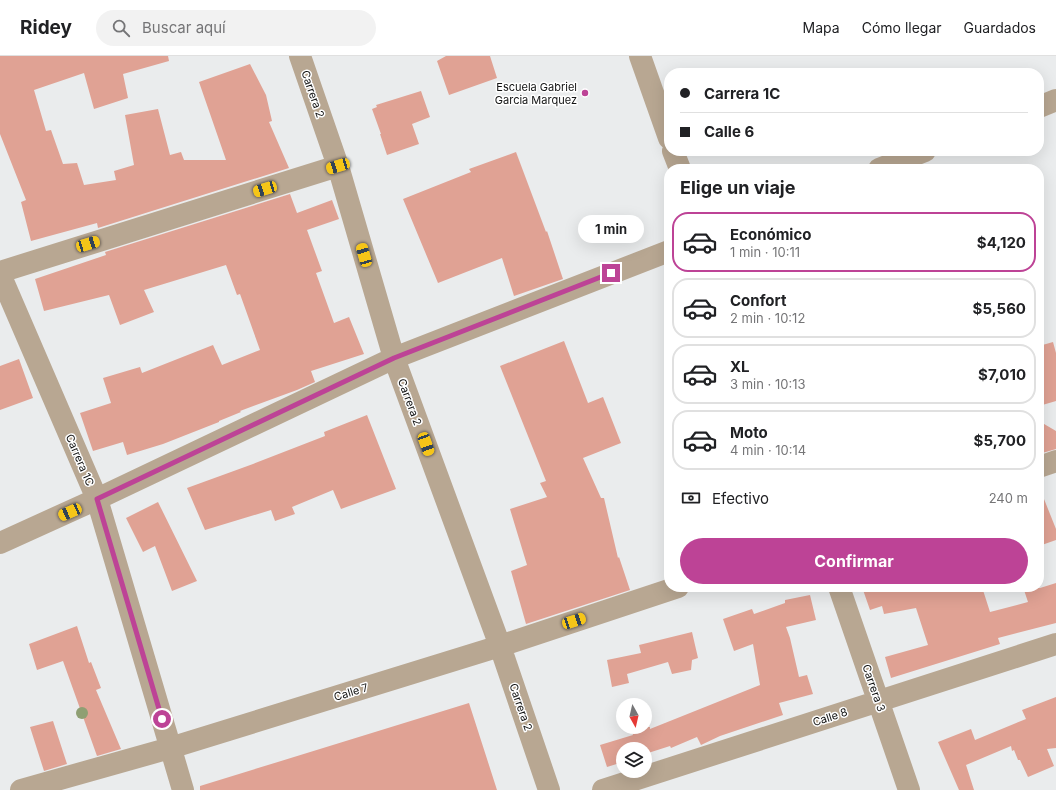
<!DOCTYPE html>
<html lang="es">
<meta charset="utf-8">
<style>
:root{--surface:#fff;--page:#f2f2f2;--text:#202124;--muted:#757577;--line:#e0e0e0;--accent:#bd4396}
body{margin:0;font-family:Inter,sans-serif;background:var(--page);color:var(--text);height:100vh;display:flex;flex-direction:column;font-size:15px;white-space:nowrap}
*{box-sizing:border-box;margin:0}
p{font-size:13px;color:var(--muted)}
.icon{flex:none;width:22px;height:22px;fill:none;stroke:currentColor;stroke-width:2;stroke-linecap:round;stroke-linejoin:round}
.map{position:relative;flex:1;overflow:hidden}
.details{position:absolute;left:664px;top:108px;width:380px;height:428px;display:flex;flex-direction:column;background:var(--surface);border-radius:16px;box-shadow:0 4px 16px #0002}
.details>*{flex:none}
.banner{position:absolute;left:664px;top:12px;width:380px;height:88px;border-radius:16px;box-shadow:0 4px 16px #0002;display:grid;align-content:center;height:88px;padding:0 16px;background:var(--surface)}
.needle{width:26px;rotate:172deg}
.controls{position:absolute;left:616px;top:642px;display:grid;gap:8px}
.controls a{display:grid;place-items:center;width:36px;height:36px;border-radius:50%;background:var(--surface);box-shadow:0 4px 16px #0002;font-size:20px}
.end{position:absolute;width:18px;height:18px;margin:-9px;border:5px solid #bd4396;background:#fff;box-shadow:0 0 0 2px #fff}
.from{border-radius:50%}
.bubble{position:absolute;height:28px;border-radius:14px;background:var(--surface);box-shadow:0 4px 16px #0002;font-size:13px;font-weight:700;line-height:28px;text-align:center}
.car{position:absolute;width:12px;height:24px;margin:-12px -6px;border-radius:5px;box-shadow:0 0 3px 1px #0007;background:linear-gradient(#f5c518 24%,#345 0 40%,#f5c518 0 76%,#345 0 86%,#f5c518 0)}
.banner b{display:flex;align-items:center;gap:14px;height:38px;font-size:15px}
.banner b+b{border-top:1px solid var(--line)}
.banner i{width:10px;height:10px;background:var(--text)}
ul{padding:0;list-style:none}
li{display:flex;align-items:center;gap:12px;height:60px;margin:0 8px 6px;padding:0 8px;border:2px solid var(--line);border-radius:16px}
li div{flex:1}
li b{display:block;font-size:15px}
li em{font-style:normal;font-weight:700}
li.selected{border-color:var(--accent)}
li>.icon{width:36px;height:36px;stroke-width:1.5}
h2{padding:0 16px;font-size:18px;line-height:48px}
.pay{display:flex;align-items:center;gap:10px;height:44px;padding:0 16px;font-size:15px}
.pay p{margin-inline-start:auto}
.button{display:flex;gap:8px;margin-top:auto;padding:8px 16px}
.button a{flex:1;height:46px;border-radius:24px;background:var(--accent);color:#fff;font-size:16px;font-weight:700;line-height:46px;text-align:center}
header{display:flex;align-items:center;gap:24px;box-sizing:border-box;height:56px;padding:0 20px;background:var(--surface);border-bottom:1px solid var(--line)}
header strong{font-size:19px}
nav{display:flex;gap:22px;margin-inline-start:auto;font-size:14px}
.search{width:280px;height:36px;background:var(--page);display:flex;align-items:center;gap:10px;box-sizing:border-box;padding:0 14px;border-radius:22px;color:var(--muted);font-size:15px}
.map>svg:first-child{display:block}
.building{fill:#e0a294}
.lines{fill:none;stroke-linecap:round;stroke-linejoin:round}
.street{stroke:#b8a792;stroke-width:22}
.tree{fill:#8f9f73}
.route{stroke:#bd4396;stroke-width:5}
.poi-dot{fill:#bd4396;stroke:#fff;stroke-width:1.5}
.labels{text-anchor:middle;stroke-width:3;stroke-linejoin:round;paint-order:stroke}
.poi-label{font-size:11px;fill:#111212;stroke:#fff;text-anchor:end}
.street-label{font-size:11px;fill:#111212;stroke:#fff}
</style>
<header>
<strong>Ridey</strong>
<div class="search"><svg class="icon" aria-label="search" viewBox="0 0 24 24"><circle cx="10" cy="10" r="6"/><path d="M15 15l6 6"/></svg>Buscar aquí</div>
<nav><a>Mapa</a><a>Cómo llegar</a><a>Guardados</a></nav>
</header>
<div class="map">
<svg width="1056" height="734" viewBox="0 0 1056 734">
<rect width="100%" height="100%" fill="#eaeced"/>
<path class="building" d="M0 0H168L169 5 123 18 128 42 94 53 84 17 34 34 46 75 51 74 63 108 77 107 84 129 116 124 114 115 134 109 125 59 158 53 170 99 181 96 184 104H226L199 26 250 8 266 39 272 65 269 66 289 112 98 172 97 167 31 185 21 146 26 144 0 78Z
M446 0H490L497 22 449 39 437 5Z
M421 35 430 61 412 68 419 88 387 99 380 78H381L372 53 377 51 376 49Z
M516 96 546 176 547 175 563 223 514 240 502 202 438 227 403 143 471 116 469 113Z
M290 138 297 157 332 144 339 163 307 174 322 215 316 217 334 267 349 261 364 298 311 315 315 326 297 334 240 355 241 356 219 365V366L163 388 127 399 123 386 93 395 80 357 111 347 103 322 140 311 142 317 213 289 222 309 260 294 240 238 237 239 226 209 144 234 154 256 120 269 109 239 44 255 35 223 106 199 105 196Z
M564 285 588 347 603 341 621 387 583 402 601 442H604L618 502 619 501 630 534 526 568 511 515 527 509 510 453 547 441 540 427 546 425 500 310Z
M1053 286 1056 297V345L1039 350V290Z
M19 303 33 342 0 354V310Z
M367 359 396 433 341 453 333 434 292 451 295 458 275 465 271 454 205 474 187 432 253 408 325 380 324 376Z
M1039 365 1056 375V393L1039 398Z
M1039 433H1040L1056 473V484L1039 490Z
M158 446 197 525 172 535 155 490 143 496 126 462Z
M1056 527V567L998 582 1000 588 891 622 885 601 928 589 916 552 884 558 882 550 870 554 862 531H982L990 556 1028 546 1023 531 1040 532Z
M810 539 816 564 786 571 790 582 799 621 807 619 813 638 779 647 783 659 720 680 701 689 697 681 671 692 670 690 645 698V693H623V706L607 711 600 689 633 679 631 671H650V673L760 629 753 588 734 595 723 563 752 553 754 558 785 547V544Z
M77 570 89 607 91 606 101 632 96 634 121 693 97 700 63 605 37 614 29 588Z
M692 576 698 602 692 604 691 614 672 618 668 606 627 618 629 627 612 631 607 604 641 597 639 589Z
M1056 641V692L1047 693 1054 710 1028 721 1020 704H1018L1014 694 1012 695 1011 690 966 709 974 734H959L938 686 971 673 975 684 1026 663 1022 654Z
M469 647 497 734H200V730Z
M53 665 67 708 44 715 30 671Z"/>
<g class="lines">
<path class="street" d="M300 0 338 110 394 302 500 590 549 734
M640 0 669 82
M1039 51 1056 44
M673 95 680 113
M879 113 925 95
M0 216 338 110
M0 218 97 443 183 734
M1039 411 1056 405
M0 487 97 443 394 302 669 195
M839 531 909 734
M21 734 170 692 500 590 678 531
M603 734 1056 588"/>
</g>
<circle class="tree" cx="82" cy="657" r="6"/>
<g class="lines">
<path class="route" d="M162 663 97 443 394 302 611 217"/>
</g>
<circle class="poi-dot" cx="585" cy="37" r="4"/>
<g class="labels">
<g class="poi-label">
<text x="577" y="35">Escuela Gabriel<tspan x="577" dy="13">Garcia Marquez</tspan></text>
</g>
<g class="street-label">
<text transform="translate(313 38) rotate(71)" y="4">Carrera 2</text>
<text transform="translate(410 346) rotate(70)" y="4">Carrera 2</text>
<text transform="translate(80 404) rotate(67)" y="4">Carrera 1C</text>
<text transform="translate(874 632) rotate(71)" y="4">Carrera 3</text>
<text transform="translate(351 636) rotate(-17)" y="4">Calle 7</text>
<text transform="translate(521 651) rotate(71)" y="4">Carrera 2</text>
<text transform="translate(830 661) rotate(-18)" y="4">Calle 8</text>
</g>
</g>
</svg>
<div class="controls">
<a><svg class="needle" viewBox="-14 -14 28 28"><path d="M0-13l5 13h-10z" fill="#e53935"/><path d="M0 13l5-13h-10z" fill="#757577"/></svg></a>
<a><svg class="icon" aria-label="layers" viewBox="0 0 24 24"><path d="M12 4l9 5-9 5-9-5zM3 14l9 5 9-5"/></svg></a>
</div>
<i class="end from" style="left:162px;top:663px"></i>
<i class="end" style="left:611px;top:217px"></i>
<div class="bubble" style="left:578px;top:159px;width:66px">1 min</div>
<i class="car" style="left:338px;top:110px;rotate:253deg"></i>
<i class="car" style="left:265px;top:133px;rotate:253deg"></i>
<i class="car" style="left:88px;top:188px;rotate:73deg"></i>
<i class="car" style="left:364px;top:199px;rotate:344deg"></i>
<i class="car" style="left:426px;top:388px;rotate:160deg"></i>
<i class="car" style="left:70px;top:456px;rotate:246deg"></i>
<i class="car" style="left:574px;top:565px;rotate:72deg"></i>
<div class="banner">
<b><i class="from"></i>Carrera 1C</b>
<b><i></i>Calle 6</b>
</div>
<section class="details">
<h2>Elige un viaje</h2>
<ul>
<li class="selected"><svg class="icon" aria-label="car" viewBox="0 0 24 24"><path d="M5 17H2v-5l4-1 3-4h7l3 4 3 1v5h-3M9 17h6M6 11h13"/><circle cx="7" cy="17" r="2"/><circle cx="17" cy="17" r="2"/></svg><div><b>Económico</b><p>1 min · 10:11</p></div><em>$4,120</em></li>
<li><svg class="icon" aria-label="car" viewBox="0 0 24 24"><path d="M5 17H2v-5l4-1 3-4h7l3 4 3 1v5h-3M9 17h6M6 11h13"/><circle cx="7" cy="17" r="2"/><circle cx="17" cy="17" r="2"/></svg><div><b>Confort</b><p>2 min · 10:12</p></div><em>$5,560</em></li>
<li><svg class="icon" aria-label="car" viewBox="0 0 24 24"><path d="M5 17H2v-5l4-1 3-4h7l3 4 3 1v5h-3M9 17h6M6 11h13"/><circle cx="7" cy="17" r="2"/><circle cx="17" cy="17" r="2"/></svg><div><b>XL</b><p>3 min · 10:13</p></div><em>$7,010</em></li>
<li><svg class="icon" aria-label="car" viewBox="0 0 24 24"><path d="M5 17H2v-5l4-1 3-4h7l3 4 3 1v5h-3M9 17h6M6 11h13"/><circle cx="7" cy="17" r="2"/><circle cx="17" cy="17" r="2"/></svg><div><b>Moto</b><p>4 min · 10:14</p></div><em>$5,700</em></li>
</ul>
<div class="pay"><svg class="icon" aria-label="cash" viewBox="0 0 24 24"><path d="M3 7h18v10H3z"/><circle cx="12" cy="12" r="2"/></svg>Efectivo<p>240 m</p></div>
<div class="button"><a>Confirmar</a></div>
</section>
</div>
